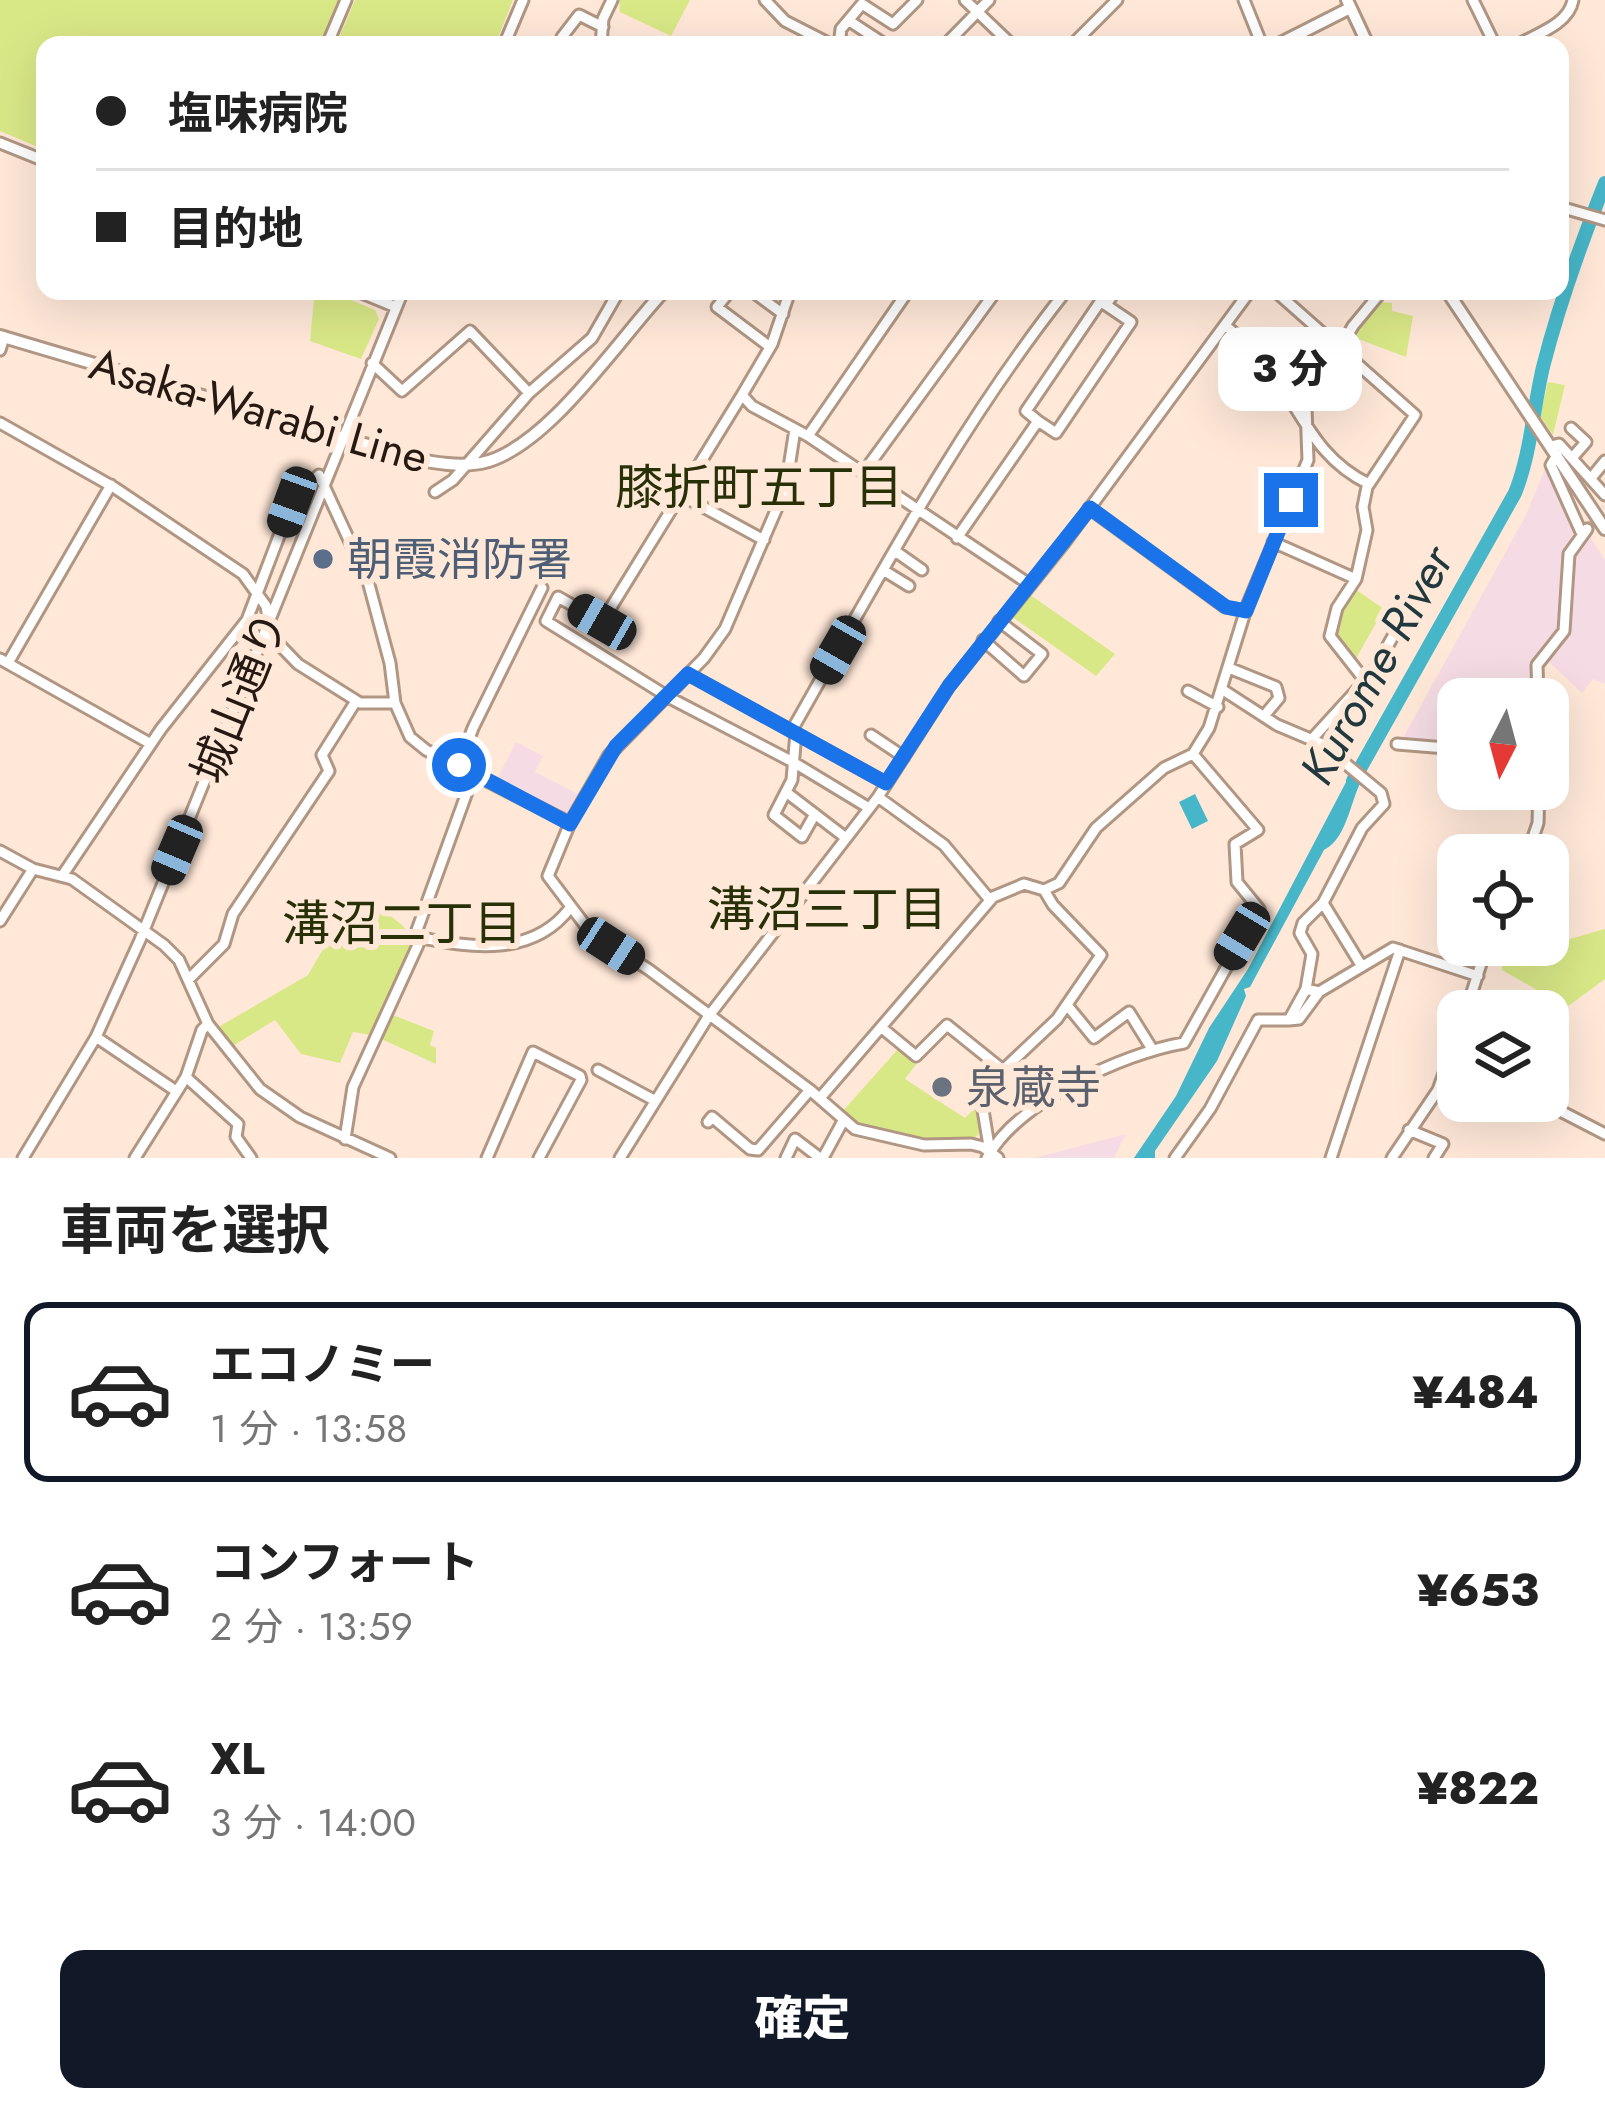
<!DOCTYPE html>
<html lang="ja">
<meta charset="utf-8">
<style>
:root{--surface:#fff;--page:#f6f6f6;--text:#222;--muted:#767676;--line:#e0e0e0;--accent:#111827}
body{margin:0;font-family:Jost,"Noto Sans JP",sans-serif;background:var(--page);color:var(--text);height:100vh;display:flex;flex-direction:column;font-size:45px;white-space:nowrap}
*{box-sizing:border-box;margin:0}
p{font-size:39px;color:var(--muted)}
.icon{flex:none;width:66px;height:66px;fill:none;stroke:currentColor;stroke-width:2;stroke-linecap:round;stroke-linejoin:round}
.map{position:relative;height:1158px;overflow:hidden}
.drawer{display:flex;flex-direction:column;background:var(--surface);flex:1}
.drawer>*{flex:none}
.guide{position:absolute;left:36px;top:36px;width:1533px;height:264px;border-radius:24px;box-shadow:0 12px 48px #0002;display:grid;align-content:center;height:264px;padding:0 60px;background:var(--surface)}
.needle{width:78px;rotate:186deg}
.buttons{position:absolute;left:1437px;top:678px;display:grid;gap:24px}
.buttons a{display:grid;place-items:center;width:132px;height:132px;border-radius:24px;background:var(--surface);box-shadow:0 12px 48px #0002;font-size:60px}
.end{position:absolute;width:54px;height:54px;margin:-27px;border:15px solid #1a73e8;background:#fff;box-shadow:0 0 0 6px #fff}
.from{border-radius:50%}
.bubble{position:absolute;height:84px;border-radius:24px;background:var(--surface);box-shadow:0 12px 48px #0002;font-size:39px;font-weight:800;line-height:84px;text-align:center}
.car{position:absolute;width:36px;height:72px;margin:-36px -18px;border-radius:15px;box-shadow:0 0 9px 3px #0007;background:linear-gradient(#222 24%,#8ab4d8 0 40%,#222 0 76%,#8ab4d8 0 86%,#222 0)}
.guide b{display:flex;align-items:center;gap:42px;height:114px;font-size:45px}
.guide b+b{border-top:3px solid var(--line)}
.guide i{width:30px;height:30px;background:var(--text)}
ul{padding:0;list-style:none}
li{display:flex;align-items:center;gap:36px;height:180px;margin:0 24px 18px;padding:0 36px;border:6px solid transparent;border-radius:24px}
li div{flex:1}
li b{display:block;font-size:45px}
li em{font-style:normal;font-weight:800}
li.selected{border-color:var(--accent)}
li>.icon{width:108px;height:108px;stroke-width:1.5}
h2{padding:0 60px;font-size:54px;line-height:144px}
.button{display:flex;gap:24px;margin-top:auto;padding:24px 60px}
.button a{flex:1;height:138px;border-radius:24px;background:var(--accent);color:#fff;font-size:48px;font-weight:800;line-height:138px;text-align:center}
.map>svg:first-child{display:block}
.industrial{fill:#f5dce4}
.green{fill:#d9e887}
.water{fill:#47b6c8}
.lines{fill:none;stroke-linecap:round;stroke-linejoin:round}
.river{stroke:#47b6c8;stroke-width:14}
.minor-tunnel{stroke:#dec9ba;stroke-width:9;stroke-dasharray:9 4.5;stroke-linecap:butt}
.minor-casing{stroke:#b09683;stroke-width:15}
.major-casing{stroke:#b09683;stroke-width:16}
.minor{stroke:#fff;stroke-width:9}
.major{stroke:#fff;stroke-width:10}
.route{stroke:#1a73e8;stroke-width:15}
.service-dot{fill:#5c6f8a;stroke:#ffe8d8;stroke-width:4.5}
.worship-dot{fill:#6b7280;stroke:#ffe8d8;stroke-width:4.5}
.labels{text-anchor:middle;stroke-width:12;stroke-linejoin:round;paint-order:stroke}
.street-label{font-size:45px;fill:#241a13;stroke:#ffe8d8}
.service-label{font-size:45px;fill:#4e5e75;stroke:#ffe8d8;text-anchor:start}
.worship-label{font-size:45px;fill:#5b616d;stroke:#ffe8d8;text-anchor:start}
.neighbourhood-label{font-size:48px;fill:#283008;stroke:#ffe8d8}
.water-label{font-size:48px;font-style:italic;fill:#21393e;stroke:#ffe8d8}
</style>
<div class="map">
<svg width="1605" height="1158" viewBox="0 0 1605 1158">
<rect width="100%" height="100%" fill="#ffe8d8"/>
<path class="industrial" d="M1547 464 1575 528 1564 554 1563 624 1536 656 1530 670 1532 699H1458V747L1414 743 1404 736 1525 517Z
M1587 532 1605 560V684L1593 679 1582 693 1545 658 1566 636 1570 625 1572 554Z
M516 742 543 756 535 772 580 795 570 815 565 817 496 781Z
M1126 1134 1114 1158H1034Z"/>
<path class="green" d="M0 0H339L321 45H45V150L0 131Z
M355 0H513L495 45H336Z
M619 0H690L671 36 620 12Z
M298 291H329L375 310 379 319 361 359 310 341 314 299Z
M1378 302 1392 303V311L1413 316 1406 357 1353 337Z
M1548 382 1565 385 1553 435 1540 416Z
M1355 589 1384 609 1354 662C1327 627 1332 626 1355 589Z
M1029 594 1115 654 1096 676 1011 616Z
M361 899C382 908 407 925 417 944L376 1036 353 1032 340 1063 301 1054 275 1020 231 1047 215 1029 308 975 350 903Z
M1605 929V979L1567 1007 1502 970V965L1525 955 1546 957 1549 945Z
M390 1014 434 1031 430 1045 436 1048V1064L379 1038Z
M899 1048 917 1063 905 1079 965 1118 975 1108 980 1132 973 1141C932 1142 873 1144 841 1113Z"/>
<path class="water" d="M1355 765 1365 774C1350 797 1349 837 1324 850L1250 987 1244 989 1246 996 1217 1061 1155 1151V1158H1134L1176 1096 1209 1028 1248 969Z
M1195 794 1208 821 1192 829 1179 802Z"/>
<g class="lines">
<path class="river" d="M1353 781 1515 493C1531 453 1533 409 1543 367 1559 304 1581 243 1605 183"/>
<path class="minor-tunnel" d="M1587 529 1605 508"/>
<g class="minor-casing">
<path id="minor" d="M765 0 785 21 832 45
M965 0 1012 45
M1244 0 1262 45
M1473 0 1495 45
M851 22 886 45
M327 45 346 0
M504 45 523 0
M571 45 562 37 579 15 603 27
M601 45 603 19 612 0
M839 45 841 29 862 4 893 24 917 0
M945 45 989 0
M1072 45 1117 0
M1517 45C1537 34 1569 24 1573 0
M0 143 45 161
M1560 207 1605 220
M357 291 396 307
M730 291 717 307 770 347
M752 291 783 314
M790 291 772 344 742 395 752 406 808 436 1029 584
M1275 291 1415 415 1367 487 1363 507 1367 530 1356 579 1337 608 1330 636 1370 687
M1225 325C1236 335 1249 345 1260 357 1300 402 1310 456 1369 484
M0 350 4 337
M372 363 402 391 470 331 529 393 592 338 619 291
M742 395 602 622 558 597 546 621 670 698 793 762 869 808
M1038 421 1056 433 1131 322 1106 305
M0 423 115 488 243 574 266 606 271 636 298 664 360 703H395
M1571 428 1586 442 1572 458
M795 429 786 487 725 629 704 658 609 755 570 823 548 876 591 933 648 969 810 1090 855 1129 924 1145 971 1144 983 1147 998 1158
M808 436 908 291
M1551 446 1559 444 1605 495
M1557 455 1551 465 1581 532
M863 473 996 291
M1592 477 1605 461
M435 492 453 480 529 393
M683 496 764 540
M1089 508 1225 607 1246 611
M957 538 1038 421 1026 411 1100 302 1106 305 1115 291
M1273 542 1356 579
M895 551 922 570
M883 570 909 586
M983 640 1024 676 1042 654 999 621
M0 659 151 744
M8 663 111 485
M1229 668 1276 687 1279 698 1264 716
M688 674 886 783
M1367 683 1402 620
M1223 690 1277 725 1322 744 1381 793 1384 804 1362 828 1323 903 1361 965
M1188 691 1218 707
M1538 699 1537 665 1564 631 1569 554 1587 529
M792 730C877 581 959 426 1066 291
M796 732 792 780 774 815 802 837 815 814
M871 735 904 757
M1312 739 1365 681
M1397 744 1458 749
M459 765 473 728 542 588
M786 792 846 838
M878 797 944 845 990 900
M0 851 33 869 72 879 164 945 179 960 208 1024 260 1089 300 1117 390 1158
M1527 855 1538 823 1539 789
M62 876 161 729 247 620 292 502 319 475 368 581 390 663 395 703 410 737 426 750 570 823
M0 921 33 869
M417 937C472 948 533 957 570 908
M189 979 224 944 233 914 329 771 322 755 356 701
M1306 989 1312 954 1300 933 1303 923 1323 903
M1067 1005 1094 1038 1129 1012 1152 1049
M1466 1011 1487 945
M1289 1020 1299 1019 1319 992
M882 1028 916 1056 947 1025 1003 1070
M96 1037 176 1091
M598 1070 654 1100
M186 1077 238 1124 236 1137 251 1158
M820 1098 993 897 1024 884 1044 890 1059 883 1096 828 1164 768 1193 754 1209 728 1247 606 1308 460 1306 408 1353 326 1382 291
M1541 1101 1605 1134
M708 1122 712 1117 750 1149 758 1150 810 1090
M1409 1130 1443 1144 1434 1158
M345 1139 353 1087 418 945 417 930 474 773
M990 1152 982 1104 986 1094 1003 1070 1057 1019 1101 955 1053 905 1044 890
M23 1158 96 1037 140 940 403 291
M135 1158 186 1077 202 1030 208 1024
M487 1158 533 1052 580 1076 581 1080 539 1158
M620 1158 708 1017 878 797 949 686 1064 543 1250 291
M786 1158 795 1139 820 1158
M823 1158 843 1121
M987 1158C1017 1102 1124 1053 1184 1043L1259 909 1237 882 1235 844 1258 830 1193 754
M1175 1158 1210 1109 1258 1020H1289L1306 989 1319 992 1393 948 1478 976
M1331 1158 1400 950
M1392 1158 1438 1090 1458 1034"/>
</g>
<g class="major-casing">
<path id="major" d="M1347 0 1368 45
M1277 45 1350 8
M1447 291 1605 529
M0 336 415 459C436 463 459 467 481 463 546 450 618 340 664 291"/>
</g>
<use href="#minor" class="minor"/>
<use href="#major" class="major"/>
</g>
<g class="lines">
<path class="route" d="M459 765 570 824 616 746 688 674 886 783 949 686 1090 508 1226 607 1246 611 1291 500"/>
</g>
<circle class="service-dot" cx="323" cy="559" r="12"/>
<circle class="worship-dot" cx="942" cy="1087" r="12"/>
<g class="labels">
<g class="street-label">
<text transform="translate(259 410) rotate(16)" y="16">Asaka-Warabi Line</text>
<text transform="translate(239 697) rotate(-68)" y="16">城山通り</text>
</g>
<g class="service-label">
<text x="347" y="575">朝霞消防署</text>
</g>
<g class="worship-label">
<text x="966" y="1103">泉蔵寺</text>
</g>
<g class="neighbourhood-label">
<text x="759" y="504">膝折町五丁目</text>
<text x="827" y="926">溝沼三丁目</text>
<text x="402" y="940">溝沼二丁目</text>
</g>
<g class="water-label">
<text transform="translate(1376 665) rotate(-61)" y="17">Kurome River</text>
</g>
</g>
</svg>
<div class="buttons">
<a><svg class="needle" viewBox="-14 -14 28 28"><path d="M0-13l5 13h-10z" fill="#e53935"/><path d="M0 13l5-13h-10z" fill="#767676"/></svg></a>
<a><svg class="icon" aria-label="locate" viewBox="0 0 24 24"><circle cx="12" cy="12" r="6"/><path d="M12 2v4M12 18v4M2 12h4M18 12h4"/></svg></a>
<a><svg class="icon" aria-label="layers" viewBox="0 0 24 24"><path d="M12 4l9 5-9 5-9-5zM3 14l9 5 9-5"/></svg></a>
</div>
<i class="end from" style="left:459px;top:765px"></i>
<i class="end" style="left:1291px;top:500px"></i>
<div class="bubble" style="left:1218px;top:327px;width:144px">3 分</div>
<i class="car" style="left:292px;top:502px;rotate:200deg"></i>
<i class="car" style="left:602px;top:622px;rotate:300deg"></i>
<i class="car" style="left:838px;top:650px;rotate:210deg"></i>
<i class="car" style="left:177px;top:850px;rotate:203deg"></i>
<i class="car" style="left:1242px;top:936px;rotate:211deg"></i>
<i class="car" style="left:611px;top:946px;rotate:123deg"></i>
<div class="guide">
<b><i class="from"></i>塩味病院</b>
<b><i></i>目的地</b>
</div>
</div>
<section class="drawer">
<h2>車両を選択</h2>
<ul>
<li class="selected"><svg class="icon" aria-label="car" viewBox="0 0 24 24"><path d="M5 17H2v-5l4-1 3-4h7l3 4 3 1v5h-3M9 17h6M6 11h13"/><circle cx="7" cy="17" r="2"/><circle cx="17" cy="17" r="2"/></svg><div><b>エコノミー</b><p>1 分 · 13:58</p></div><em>¥484</em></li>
<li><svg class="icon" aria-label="car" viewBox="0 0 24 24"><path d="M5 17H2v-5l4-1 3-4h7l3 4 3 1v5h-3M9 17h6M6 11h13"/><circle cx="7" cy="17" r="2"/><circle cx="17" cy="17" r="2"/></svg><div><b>コンフォート</b><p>2 分 · 13:59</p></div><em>¥653</em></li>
<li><svg class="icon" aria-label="car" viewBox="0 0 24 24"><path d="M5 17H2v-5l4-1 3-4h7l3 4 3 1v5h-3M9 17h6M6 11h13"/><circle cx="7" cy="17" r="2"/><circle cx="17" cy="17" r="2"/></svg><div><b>XL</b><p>3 分 · 14:00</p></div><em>¥822</em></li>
</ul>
<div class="button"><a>確定</a></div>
</section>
